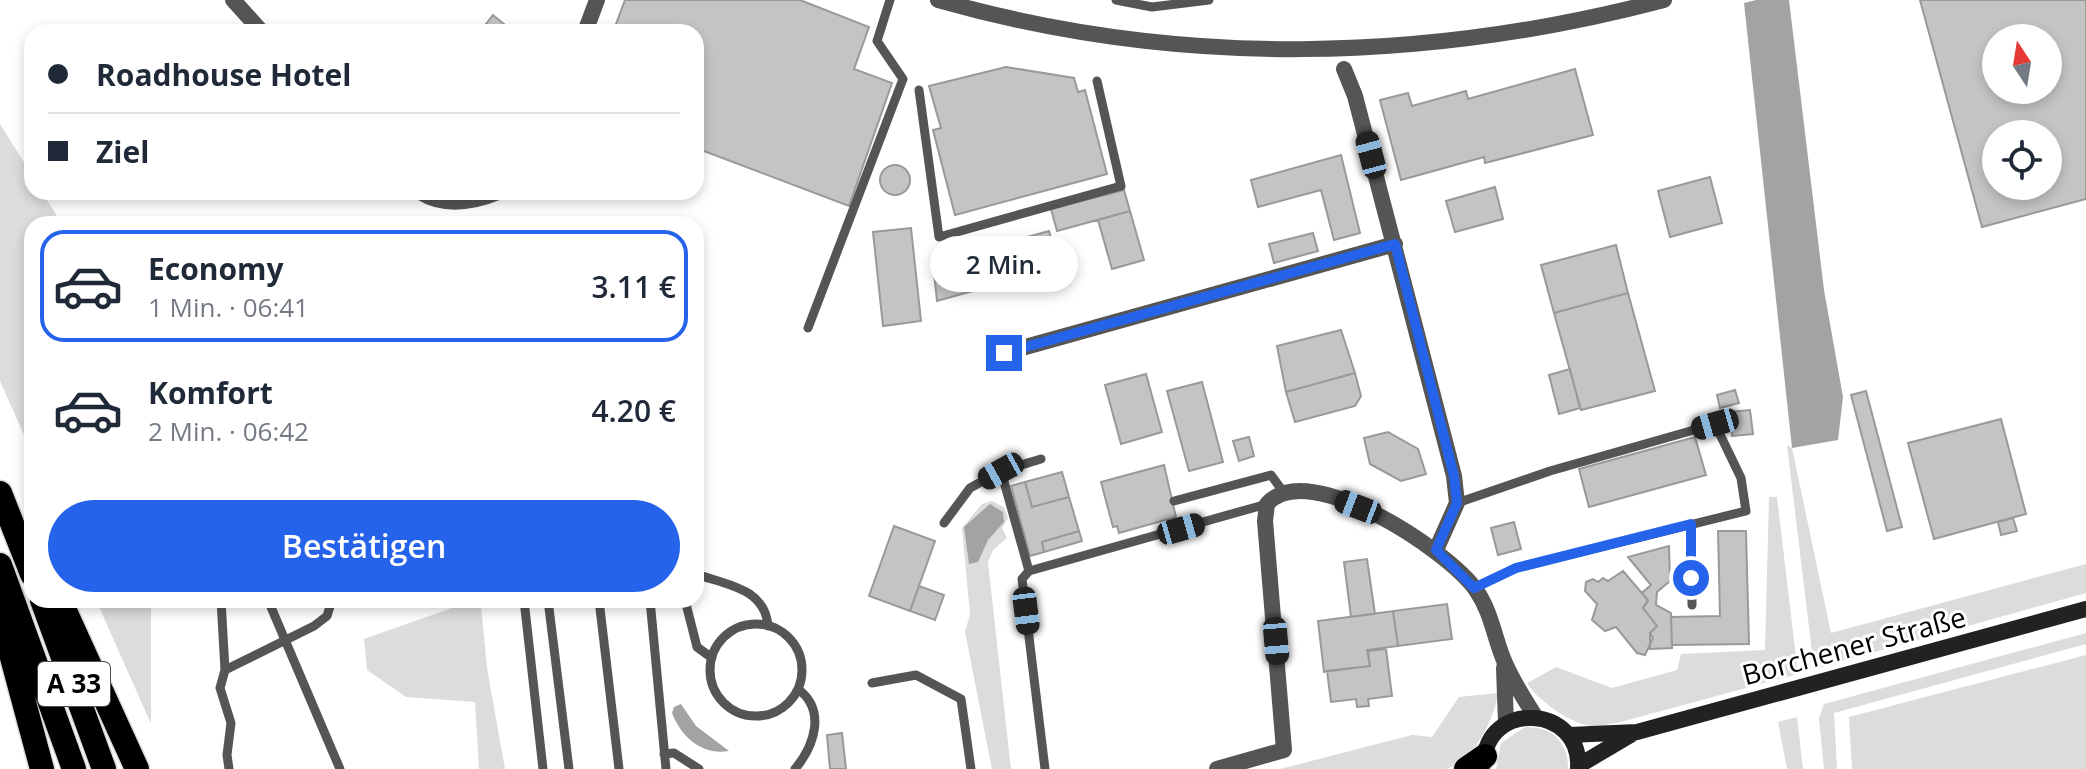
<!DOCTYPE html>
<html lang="de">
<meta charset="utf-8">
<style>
:root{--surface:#fff;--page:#f6f6f7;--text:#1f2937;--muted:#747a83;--line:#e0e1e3;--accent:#2563eb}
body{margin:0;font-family:"Open Sans",sans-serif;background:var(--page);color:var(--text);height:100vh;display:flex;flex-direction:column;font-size:30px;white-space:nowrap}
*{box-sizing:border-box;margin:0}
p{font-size:26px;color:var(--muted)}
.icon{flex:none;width:44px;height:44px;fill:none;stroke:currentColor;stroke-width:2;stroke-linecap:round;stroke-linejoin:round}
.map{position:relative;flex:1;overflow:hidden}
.drawer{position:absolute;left:24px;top:216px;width:680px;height:392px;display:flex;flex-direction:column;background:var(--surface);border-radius:24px;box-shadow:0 4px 12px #0003}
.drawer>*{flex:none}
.banner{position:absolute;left:24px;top:24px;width:680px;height:176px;border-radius:24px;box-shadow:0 4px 12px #0003;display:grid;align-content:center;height:176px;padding:0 24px;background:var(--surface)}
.needle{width:52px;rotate:348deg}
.tools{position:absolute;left:1982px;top:24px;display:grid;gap:16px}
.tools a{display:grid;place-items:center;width:80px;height:80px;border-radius:50%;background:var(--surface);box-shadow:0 4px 12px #0003;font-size:40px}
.end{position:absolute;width:36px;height:36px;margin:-18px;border:10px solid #2563eb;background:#fff;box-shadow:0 0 0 4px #fff}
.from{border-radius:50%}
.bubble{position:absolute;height:56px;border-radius:28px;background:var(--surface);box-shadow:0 4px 12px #0003;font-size:26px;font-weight:600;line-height:56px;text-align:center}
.car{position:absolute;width:24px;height:48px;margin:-24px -12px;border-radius:10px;box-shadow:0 0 6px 2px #0007;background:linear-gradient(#222 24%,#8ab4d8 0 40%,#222 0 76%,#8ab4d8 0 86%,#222 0)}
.banner b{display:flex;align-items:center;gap:28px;height:76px;font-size:30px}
.banner b+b{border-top:2px solid var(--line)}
.banner i{width:20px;height:20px;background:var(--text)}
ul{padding:14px 0 0;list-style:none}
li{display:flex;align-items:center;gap:24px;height:112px;margin:0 16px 12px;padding:0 8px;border:4px solid transparent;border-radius:24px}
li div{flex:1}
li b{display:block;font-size:30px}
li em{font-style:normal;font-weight:600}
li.active{border-color:var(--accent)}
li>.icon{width:72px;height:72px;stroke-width:1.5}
.primary-button{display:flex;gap:16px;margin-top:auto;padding:16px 24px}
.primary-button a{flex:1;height:92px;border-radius:48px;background:var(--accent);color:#fff;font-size:32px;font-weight:600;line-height:92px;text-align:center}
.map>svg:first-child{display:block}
.green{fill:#dcdcdc}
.water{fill:#a3a3a3}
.building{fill:#c4c4c4;stroke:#999;stroke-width:2;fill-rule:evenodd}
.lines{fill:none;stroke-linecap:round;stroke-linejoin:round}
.highway-casing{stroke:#dbdbdb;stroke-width:27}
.lane{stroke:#555;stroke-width:9}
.street{stroke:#555;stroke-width:16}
.secondary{stroke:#222;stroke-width:16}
.highway{stroke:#000;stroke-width:24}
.route{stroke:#2563eb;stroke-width:10}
.labels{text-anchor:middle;stroke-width:6;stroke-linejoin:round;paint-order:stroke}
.shield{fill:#fff;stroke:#4c4c4c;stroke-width:2}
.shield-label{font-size:26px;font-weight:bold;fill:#000}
.street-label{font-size:28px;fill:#000;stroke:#fff}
</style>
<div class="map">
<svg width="2086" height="769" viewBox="0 0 2086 769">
<rect width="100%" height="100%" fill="#fff"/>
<path class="green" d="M0 124 32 175V192H42L62 224H32V453L0 381Z
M1787 445 1792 448 1831 633 2086 564V593L1814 669Z
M1769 497H1777L1798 674 1617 723C1609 724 1599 727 1591 726 1572 725 1536 699 1527 683L1556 667 1612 688 1677 670 1681 654 1765 650Z
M992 501 1004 507 1008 518 1002 528 1007 538 993 550 988 562 1011 769H992L965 632 970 614 962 528 982 504Z
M96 600H151V724Z
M481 605 487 668 505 769H479L475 702 406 697 367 670 364 639 452 608Z
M2086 633V644L1834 713 1837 769H1824L1819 718 1824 704Z
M2086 655V769H1852L1849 717Z
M1498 693C1494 721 1474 759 1446 769H1280L1412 735 1432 737 1459 697Z
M1797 717 1803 769H1787L1778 722Z
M1525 727C1551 726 1569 742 1568 769H1496L1501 743Z"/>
<path class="water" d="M1756 0H1789L1824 290 1843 397 1838 440 1792 448 1744 3Z
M990 504 1003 512 1004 522 988 540 978 562 969 564 964 527Z
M681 704 696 726 729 751C703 756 681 737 672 713L674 707Z"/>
<path class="building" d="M625 0H800L869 27 854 69 892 83 849 206 696 148V32H613Z
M1920 0H2086V199L1982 227ZM1996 38H2048V90H1996ZM1996 134H2048V186H1996Z
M493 15 505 25 500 32H480Z
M1006 67 1074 78 1078 92 1085 90 1107 174 955 215 933 130 941 128 929 86Z
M1575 69 1593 135 1485 163 1484 157 1401 180 1380 100 1408 93 1412 106 1466 91 1468 99Z
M1341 155 1360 233 1334 240 1321 190 1258 207 1251 180Z
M880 180a15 15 0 1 1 30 0a15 15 0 1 1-30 0Z
M1710 177 1722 223 1670 237 1658 191Z
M1495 187 1503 219 1455 232 1446 201Z
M1124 190 1130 211 1057 231 1051 209Z
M1130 211 1144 260 1112 269 1098 220Z
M911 228 921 321 883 326 873 232Z
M1049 231 1059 267 937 301 933 263Z
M1313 233 1318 251 1274 263 1269 244Z
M1616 245 1628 293 1554 313 1541 265Z
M1628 293 1655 391 1581 410 1554 313Z
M1341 330 1355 373 1286 392 1277 346Z
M1570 369 1580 408 1559 414 1549 375Z
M1355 373 1361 396 1355 406 1295 422 1286 392Z
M1146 374 1162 432 1121 444 1105 385Z
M1202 382 1223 462 1189 471 1167 391Z
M1735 390 1739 403 1720 408 1717 395Z
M1866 391 1902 527 1887 531 1851 395Z
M1750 410 1753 434 1732 436 1730 412Z
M2001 419 2026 514 1934 539 1908 443Z
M1388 432 1418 449 1426 474 1401 481 1370 464 1364 438Z
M1249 437 1254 456 1239 461 1233 441Z
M1695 437 1706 475 1589 507 1579 469Z
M1164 465 1176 517 1119 533 1117 526 1113 527 1101 482Z
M1062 472 1069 497 1032 507 1025 482Z
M1025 482 1032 507 1069 497 1079 531 1042 542 1044 552 1030 556 1011 486Z
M2013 518 2017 531 2001 535 1998 522Z
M1514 522 1521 549 1498 555 1491 528Z
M894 526 935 541 910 611 869 596Z
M1079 531 1082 541 1044 552 1042 542Z
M1718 531H1746L1749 644 1672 645 1671 617 1720 616Z
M1669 546 1670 581 1657 592 1656 605 1671 613 1672 648 1650 649V633L1657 626 1643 608 1648 601 1642 593 1651 585 1628 557Z
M1367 559 1375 614 1351 617 1344 562Z
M1623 571 1648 600 1643 608 1657 626 1650 633 1653 638 1645 655 1637 653 1616 627 1605 631 1592 620 1597 604 1585 591 1586 582 1593 579 1598 582 1603 578 1608 581Z
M919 586 944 595 935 620 910 611Z
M1447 604 1452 639 1398 646 1393 611Z
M1393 611 1398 646 1367 650 1370 666 1324 672 1318 621Z
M1386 649 1392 696 1368 699 1369 706 1357 707 1356 699 1331 702 1327 671 1370 666 1368 651Z
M842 733 846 769H830L827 735Z"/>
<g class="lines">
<g class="highway-casing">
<path id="highway" d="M0 493 32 574
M0 565 74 769
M42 600 104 769
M60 600 137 769
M0 613 42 769
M1466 769 1485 756"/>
</g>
<path class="lane" d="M1116 0 1152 7 1209 0
M919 90 939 237 1121 186 1097 81
M808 328 903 79 877 41 890 0
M1174 501 1271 475 1284 493
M1457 503 1550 471 1715 424 1741 478 1746 511 1516 568 1474 588
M944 523 970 488 1001 471
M1691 524 1692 605
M1029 571 1001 471 1041 459
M696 574C727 585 765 588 768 626
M221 600 225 670 220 688 231 723 227 755 229 769
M268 600 340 769
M524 600 543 769
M548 600 569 769
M599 600 619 769
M650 600 666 769
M685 600 697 647 712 658
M710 670a46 46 0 1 1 92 0a46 46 0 1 1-92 0Z
M225 670 314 626 327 616 332 600
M872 683 916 675 961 699 971 769
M664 754 674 753 699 769
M795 769C815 745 826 710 798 689
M1045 769 1022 579 1029 571 1267 504"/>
<path class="street" d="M233 0 262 32
M938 0C1177 68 1425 63 1664 0
M585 32 597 0
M1344 69 1355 96 1454 476 1457 503 1436 550
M420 192C444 207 471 203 498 192
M1004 353 1395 244
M1504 668 1506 723
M1217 769 1284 750 1265 521 1267 504C1308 457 1449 551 1476 590 1492 613 1494 638 1505 663 1513 681 1524 699 1535 716"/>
<path class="secondary" d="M1569 735 1637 732 2086 609
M1484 763C1486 699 1583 705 1578 769
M1578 766 1632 734"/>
<use href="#highway" class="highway"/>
</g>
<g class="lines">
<path class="route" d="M1004 353 1395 244 1454 476 1457 503 1436 550 1474 588 1516 568 1691 524V578"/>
</g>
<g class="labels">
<rect class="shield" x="38" y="662" width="72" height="44" rx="6"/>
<g class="shield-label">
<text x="74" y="693">A 33</text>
</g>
<g class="street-label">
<text transform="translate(1854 646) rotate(-15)" y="10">Borchener Straße</text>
</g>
</g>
</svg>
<div class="tools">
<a><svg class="needle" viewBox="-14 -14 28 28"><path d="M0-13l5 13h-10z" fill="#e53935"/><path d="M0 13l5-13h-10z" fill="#747a83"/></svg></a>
<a><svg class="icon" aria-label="locate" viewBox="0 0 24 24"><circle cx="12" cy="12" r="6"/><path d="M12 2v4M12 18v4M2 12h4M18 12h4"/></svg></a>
</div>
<i class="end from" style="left:1691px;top:578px"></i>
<i class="end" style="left:1004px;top:353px"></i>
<div class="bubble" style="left:930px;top:236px;width:148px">2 Min.</div>
<i class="car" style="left:1371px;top:155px;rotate:345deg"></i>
<i class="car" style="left:1715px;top:424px;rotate:254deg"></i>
<i class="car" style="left:1001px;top:471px;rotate:241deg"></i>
<i class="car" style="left:1358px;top:507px;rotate:291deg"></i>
<i class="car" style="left:1181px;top:529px;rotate:74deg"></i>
<i class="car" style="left:1026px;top:611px;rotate:173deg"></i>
<i class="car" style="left:1276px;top:641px;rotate:175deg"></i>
<div class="banner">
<b><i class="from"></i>Roadhouse Hotel</b>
<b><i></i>Ziel</b>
</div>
<section class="drawer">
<ul>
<li class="active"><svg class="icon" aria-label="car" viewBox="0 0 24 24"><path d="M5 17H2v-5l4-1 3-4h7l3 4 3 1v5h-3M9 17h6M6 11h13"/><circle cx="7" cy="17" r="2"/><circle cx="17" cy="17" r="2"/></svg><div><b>Economy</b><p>1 Min. · 06:41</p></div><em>3.11 €</em></li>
<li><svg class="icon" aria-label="car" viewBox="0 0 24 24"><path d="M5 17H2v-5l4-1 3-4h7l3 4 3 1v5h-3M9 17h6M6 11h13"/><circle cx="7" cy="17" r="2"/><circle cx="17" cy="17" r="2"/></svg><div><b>Komfort</b><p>2 Min. · 06:42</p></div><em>4.20 €</em></li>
</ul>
<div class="primary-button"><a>Bestätigen</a></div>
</section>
</div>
